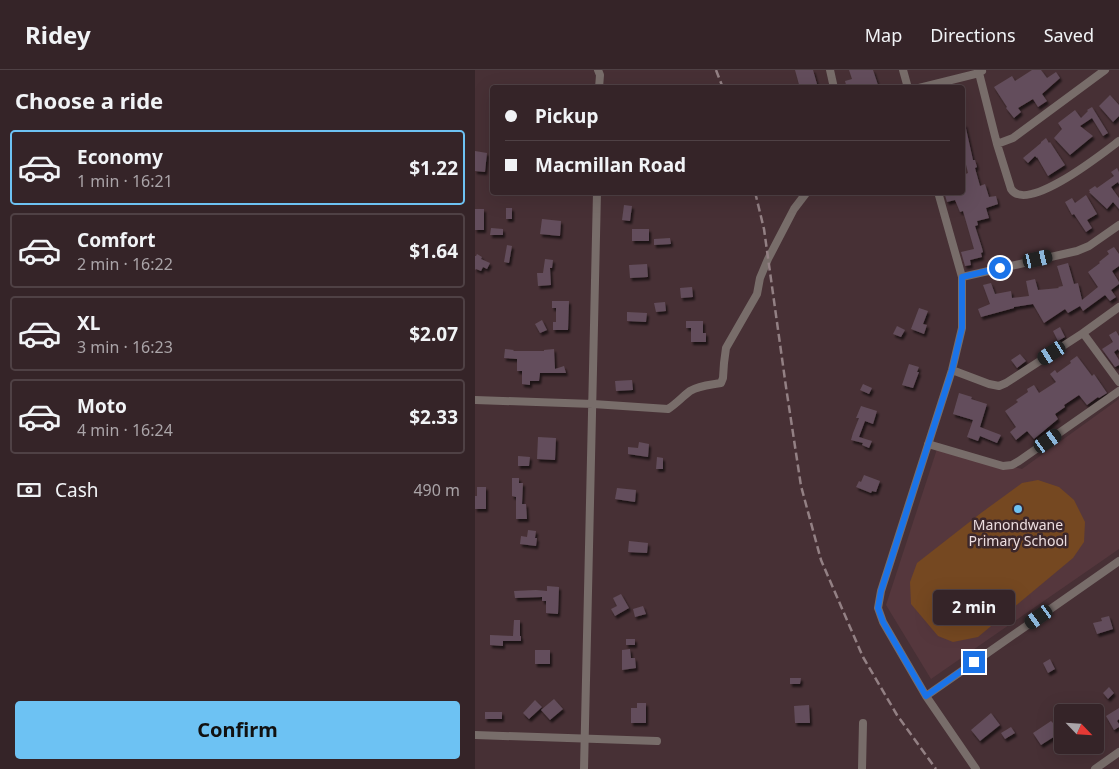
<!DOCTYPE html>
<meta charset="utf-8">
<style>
:root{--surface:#352428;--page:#403034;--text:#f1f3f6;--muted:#aaa4a8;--line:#4f4145;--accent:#6dc2f3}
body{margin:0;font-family:"Noto Sans",sans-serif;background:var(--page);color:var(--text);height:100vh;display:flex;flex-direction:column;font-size:19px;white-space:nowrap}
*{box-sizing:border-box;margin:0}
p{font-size:16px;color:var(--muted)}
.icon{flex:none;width:28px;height:28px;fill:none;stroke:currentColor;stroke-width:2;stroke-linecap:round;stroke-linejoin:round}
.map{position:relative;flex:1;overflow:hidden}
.side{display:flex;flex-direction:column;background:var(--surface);width:475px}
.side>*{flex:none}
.guide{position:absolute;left:15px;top:15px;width:475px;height:110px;border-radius:5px;box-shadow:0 5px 20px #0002,0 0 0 1px var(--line);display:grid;align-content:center;height:110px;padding:0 15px;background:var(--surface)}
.needle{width:32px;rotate:115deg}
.buttons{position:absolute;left:579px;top:634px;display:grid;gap:10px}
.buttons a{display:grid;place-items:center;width:50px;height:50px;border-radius:5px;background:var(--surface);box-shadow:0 5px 20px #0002,0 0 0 1px var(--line);font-size:25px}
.end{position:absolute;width:22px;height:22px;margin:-11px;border:6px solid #1a73e8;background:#fff;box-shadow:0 0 0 2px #fff}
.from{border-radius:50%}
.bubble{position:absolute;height:35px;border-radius:5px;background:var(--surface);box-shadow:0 5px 20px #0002,0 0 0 1px var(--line);font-size:16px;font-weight:700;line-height:35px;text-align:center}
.car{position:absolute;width:15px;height:30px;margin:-15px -8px;border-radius:6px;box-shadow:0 0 4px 1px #0007;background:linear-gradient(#222 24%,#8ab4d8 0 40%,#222 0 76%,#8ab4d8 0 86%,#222 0)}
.guide b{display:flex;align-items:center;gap:18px;height:48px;font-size:19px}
.guide b+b{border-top:1px solid var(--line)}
.guide i{width:12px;height:12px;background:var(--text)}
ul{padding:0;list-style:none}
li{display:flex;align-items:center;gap:15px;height:75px;margin:0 10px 8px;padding:0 5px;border:2px solid var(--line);border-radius:5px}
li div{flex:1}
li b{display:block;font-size:19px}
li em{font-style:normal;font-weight:700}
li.on{border-color:var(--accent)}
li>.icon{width:45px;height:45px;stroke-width:1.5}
h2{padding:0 15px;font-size:22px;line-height:60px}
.pay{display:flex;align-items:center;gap:12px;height:55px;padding:0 15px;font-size:19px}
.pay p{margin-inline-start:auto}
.cta{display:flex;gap:10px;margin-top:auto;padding:10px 15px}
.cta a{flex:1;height:58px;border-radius:5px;background:var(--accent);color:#111;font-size:20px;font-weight:700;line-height:58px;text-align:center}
header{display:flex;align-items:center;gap:30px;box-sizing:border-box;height:70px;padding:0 25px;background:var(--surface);border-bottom:1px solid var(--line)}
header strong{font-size:24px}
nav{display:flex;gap:28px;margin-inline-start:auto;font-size:18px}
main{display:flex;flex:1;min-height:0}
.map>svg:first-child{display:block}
.built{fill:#55373d}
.pitch{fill:#754821}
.building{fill:#634e5b;filter:url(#shadow)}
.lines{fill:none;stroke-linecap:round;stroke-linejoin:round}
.minor{stroke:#786d6a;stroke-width:8}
.rail{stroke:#938084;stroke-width:2.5;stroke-dasharray:8 4;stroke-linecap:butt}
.route{stroke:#1a73e8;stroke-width:6}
.poi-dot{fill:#6dc2f3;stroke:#3c272b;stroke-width:2}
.labels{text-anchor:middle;stroke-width:5;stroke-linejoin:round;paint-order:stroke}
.poi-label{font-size:14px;fill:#ecdddf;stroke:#3c272b}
</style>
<header>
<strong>Ridey</strong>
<nav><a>Map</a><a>Directions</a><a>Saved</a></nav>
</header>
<main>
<section class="side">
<h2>Choose a ride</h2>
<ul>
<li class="on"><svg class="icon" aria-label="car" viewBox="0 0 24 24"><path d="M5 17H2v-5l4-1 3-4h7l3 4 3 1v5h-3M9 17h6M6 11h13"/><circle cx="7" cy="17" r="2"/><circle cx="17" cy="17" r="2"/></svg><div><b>Economy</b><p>1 min · 16:21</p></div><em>$1.22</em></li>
<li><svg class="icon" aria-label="car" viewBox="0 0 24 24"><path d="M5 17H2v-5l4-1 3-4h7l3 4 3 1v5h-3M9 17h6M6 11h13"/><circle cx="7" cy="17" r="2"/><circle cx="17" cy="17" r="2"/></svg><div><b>Comfort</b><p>2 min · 16:22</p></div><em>$1.64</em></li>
<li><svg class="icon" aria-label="car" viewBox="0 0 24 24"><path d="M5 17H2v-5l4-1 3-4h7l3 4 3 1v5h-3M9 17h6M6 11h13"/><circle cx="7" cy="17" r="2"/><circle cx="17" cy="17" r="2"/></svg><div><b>XL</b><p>3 min · 16:23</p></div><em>$2.07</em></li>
<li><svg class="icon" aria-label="car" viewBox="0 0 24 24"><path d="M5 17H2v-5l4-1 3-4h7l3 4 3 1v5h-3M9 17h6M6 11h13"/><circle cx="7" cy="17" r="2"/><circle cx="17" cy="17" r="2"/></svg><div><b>Moto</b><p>4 min · 16:24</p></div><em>$2.33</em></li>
</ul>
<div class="pay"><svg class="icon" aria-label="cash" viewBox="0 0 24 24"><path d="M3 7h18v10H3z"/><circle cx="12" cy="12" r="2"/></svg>Cash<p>490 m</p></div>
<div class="cta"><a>Confirm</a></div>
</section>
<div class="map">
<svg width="644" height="699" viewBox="0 0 644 699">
<defs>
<filter id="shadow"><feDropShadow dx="2" dy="3" stdDeviation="1" flood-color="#0009"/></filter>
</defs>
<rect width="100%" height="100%" fill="#473035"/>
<path class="built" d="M644 329V479L456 609 411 535 462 379 547 399Z"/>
<path class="pitch" d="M563 410 584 417 599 430 610 452 609 472 598 488 503 567 478 572 463 566 436 534 435 512 442 493 506 443 547 413Z"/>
<path class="building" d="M320 0H338L342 14 329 18H325Z
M374 0H398L404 18H372L370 11 377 9Z
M557 0H566L572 8 581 2 585 8 567 24 572 31 563 37 558 29 543 38 546 42 539 48 531 38 532 37 519 17 537 6 540 11Z
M635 25 644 35V46L638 52 624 36Z
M617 37 633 63 628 66 617 48 605 56 618 66 595 85 579 68 587 59 583 53 600 40 606 48 613 41 612 40Z
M490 54 498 90H500L502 97 500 98 505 116 510 114 514 127 521 126 523 134 511 138 514 148 502 151 503 155 500 156 507 178 508 182 506 183 507 187 495 190 496 195 490 196 486 182 499 179 488 141 485 142 480 130 472 132 469 122H488V105L493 103 488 82V55Z
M571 68 574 73 575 72 590 95 573 106 562 87V88L560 86 553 93 548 88 566 73V72Z
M0 81 12 83 10 102 0 101Z
M642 98 644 102V114L643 112 636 117 644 128V139L638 132 632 139 614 122H615L614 120 620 116 622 118 639 106 636 102Z
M611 125 622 144 612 150 617 158 611 162 599 144 597 145 590 132 597 128 600 133Z
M149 135 157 136 155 151 147 150Z
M31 138H37V149H31Z
M0 139H9V160H0Z
M67 149 86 151 85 166 65 164Z
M16 158 28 159V165H15Z
M157 159H174V171H157Z
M195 168 196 174 179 175V169Z
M32 175 37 176 34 193 29 192Z
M639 177 644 184V196L637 201 644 212V214L636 220 641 227 635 231 630 225 608 241 605 236 593 243 590 239 569 253 558 234 539 237V238L506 247 503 239 515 234 508 215 516 213 520 224 536 221 537 228 554 226 551 211 560 209 563 220 584 218 583 217 588 216 582 196 593 193 599 214 603 213 607 230 623 217 613 202 625 193 624 192 634 184 632 181Z
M2 184 7 187 6 189 15 193 12 199 8 197 6 201 1 199 0 200V186H1Z
M70 189 78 190 77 198H75L76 215 63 216 62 203H68Z
M172 194 173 207 155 208 154 195Z
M217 217 218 227 206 228 205 218Z
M77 231H94L93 260H78V252H81V238H77Z
M190 232 191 241 181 242 179 233Z
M444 238 453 241 448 254 452 255 449 264 436 259Z
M152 242 172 243 171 252 152 251Z
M67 250 72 260 65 263 60 254Z
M211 251H228V263H231V272H216V258H211Z
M422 256 430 260 426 267 418 264Z
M585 257 590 267 583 271 578 261Z
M641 261 644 266V281L643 279 639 282 644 290V295L640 297 627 279 638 272 634 265Z
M30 279 39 280 38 281H69V280L79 279 80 299 89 296 91 303H65L64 311H55V315L47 314V301H42V289L29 288Z
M545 284 551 291 542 298 536 290Z
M602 286 617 306 619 304 632 323 624 328 623 327 612 335 604 325 589 335 590 337 580 344 583 349 559 369 552 361 541 370 535 362 541 357 530 341 543 332 541 330 553 322 552 319 559 315 564 323 581 312 575 304 580 300 582 303 596 293 595 291Z
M434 294 444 297 442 302H444L438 318 427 315Z
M157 310 158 320 141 321 140 311Z
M388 314 397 318 394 324 385 320Z
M484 323 497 327 496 329 512 334 505 357 526 365 522 373 505 366 503 371 492 367 498 350 478 344Z
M386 336 402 341 398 354 390 351 384 367 397 371 394 378 387 375 388 373 376 370 378 363 384 348H381Z
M63 367 81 368 80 390 62 389Z
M164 372 174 374 173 387 153 384V377L163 378Z
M43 386 55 387 54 396H43Z
M182 387 188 388V399H181Z
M389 405 405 411 401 422 397 421 396 423 381 417 384 411 386 412Z
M37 408H44V413H48L47 434H51L52 449H41V427L37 426Z
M2 417H11V439H0V426H2Z
M142 418 161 420 160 432 140 429Z
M53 460 61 461 60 468H62L61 476 45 474 46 466 52 467Z
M154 471 173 473 172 483 153 482Z
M72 516 84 517 83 544 71 543V531H67V527L40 528 39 521 61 520 72 521Z
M146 524 154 538 140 546 136 539 142 536 138 528Z
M168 536 171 544 160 547 158 539Z
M634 546 638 559 622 564 618 553 627 551 626 548Z
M39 550H45V566H46V571H28V576L15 575V565L38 566Z
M151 569H160V575H151Z
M155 579 156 588H160L161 598 147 600V580Z
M60 580H75V594H60Z
M575 589 580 599 573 603 568 593Z
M315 608H326L325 614H315Z
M634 617 639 623 633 629 628 623Z
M79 629 88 639 75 650 66 640Z
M60 630 67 637 54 649 48 643Z
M162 633H171V653H156V638H162Z
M334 635 335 653H320L319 636Z
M644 638V649L642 651 644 654V657L639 660 631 646Z
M10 642H27V649H10Z
M516 643 525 655 505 671 496 660Z
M588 646V661L566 675 558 663 576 651 578 653Z
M536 657 540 663 530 669 526 663Z"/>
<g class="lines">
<path class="minor" d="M123 0 125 5 124 18
M355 0 359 18
M428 0 433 18
M504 3 522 74 536 119C552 144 628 83 644 71
M444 18 504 3 507 1
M522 74 538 68 630 0
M463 122 487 207V258L477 300 406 521 403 538 408 552 451 626 501 699
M487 207 602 181 614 176 644 155
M608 263 644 312
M477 300 514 314 524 316 531 313 608 263 644 237
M0 330 118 334 193 339C201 334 207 327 215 321 225 315 235 315 246 313L248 308 249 293 251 278 282 224 285 208 293 189 319 139 332 122
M453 374 528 396 537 395 544 391 644 321
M451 626 644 491
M0 665 182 671
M109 699 122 122
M387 699 388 653
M620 699 644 682"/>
<path class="rail" d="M241 0 248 18
M280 122 289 159 311 317 326 416 346 490 388 587 422 645 461 699"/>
</g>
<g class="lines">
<path class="route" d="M499 592 451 626 408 552 403 538 406 521 477 300 487 258V207L525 198"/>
</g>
<circle class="poi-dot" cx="543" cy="439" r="5"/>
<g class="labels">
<g class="poi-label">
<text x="543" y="460">Manondwane<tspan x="543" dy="16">Primary School</tspan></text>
</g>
</g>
</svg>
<div class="buttons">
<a><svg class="needle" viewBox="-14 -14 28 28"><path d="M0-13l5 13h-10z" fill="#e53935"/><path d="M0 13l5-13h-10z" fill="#aaa4a8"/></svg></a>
</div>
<i class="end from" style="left:525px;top:198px"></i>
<i class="end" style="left:499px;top:592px"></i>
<div class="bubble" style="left:458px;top:520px;width:82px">2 min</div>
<i class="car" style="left:563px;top:189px;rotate:77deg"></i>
<i class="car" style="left:577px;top:283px;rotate:237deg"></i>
<i class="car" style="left:573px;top:371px;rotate:55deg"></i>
<i class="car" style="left:564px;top:547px;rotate:235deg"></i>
<div class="guide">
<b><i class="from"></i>Pickup</b>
<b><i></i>Macmillan Road</b>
</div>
</div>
</main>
